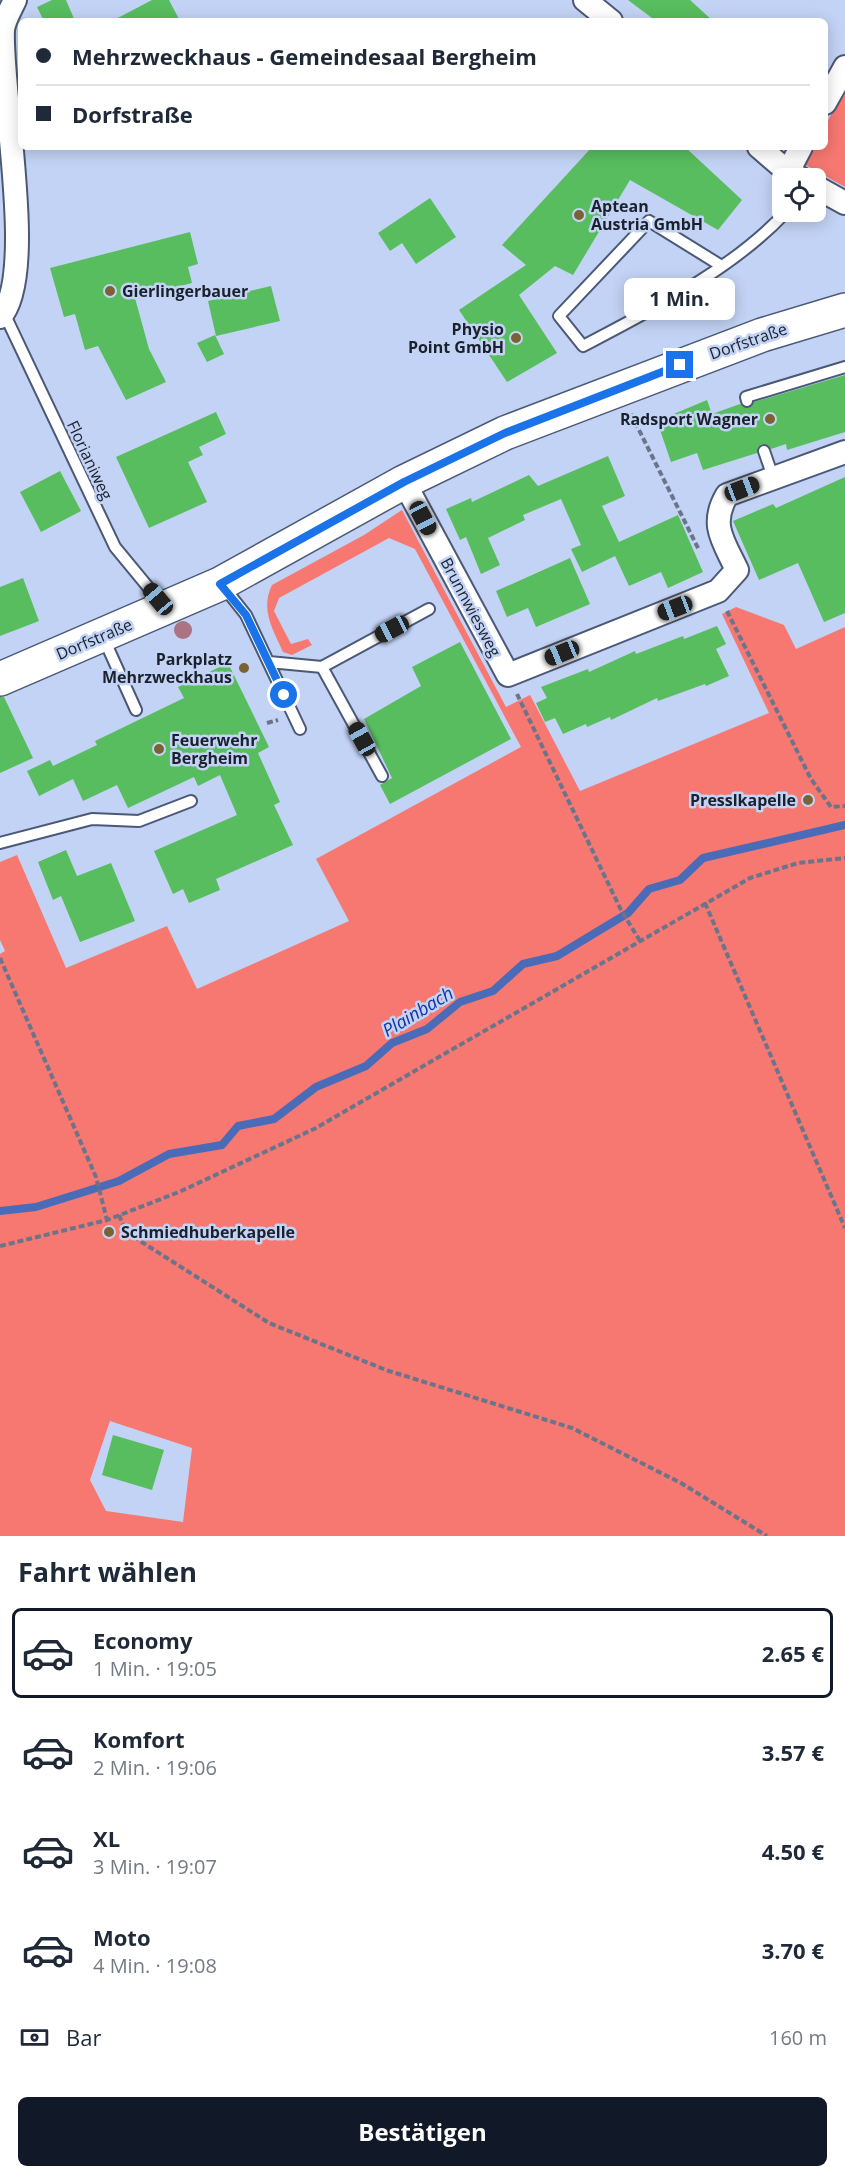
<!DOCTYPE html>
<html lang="de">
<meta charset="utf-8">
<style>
:root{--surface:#fff;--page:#f6f6f7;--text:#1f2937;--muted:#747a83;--line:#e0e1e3;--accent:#111827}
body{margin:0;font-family:"Open Sans",sans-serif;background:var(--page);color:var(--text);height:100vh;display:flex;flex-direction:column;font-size:22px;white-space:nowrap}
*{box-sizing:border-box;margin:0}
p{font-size:20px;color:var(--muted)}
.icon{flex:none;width:33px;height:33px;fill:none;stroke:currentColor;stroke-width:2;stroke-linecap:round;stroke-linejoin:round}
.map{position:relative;height:1536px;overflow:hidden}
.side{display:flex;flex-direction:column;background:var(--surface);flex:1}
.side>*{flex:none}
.top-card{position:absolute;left:18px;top:18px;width:810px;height:132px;border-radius:9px;box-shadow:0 3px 15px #0003;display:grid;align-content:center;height:132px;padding:0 18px;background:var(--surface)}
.buttons{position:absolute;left:772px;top:168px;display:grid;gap:12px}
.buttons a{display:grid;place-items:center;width:54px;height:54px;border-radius:9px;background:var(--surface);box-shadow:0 3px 15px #0003;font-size:30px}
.end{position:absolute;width:27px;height:27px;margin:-14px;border:8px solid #1a73e8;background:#fff;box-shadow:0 0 0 3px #fff}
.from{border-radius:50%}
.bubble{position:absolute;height:42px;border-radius:9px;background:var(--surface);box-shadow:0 3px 15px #0003;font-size:20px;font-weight:700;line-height:42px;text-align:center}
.car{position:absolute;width:18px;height:36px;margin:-18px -9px;border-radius:8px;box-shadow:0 0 4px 2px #0007;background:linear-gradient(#222 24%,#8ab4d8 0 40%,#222 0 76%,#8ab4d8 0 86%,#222 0)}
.top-card b{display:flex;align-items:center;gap:21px;height:57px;font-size:22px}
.top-card b+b{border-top:2px solid var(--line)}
.top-card i{width:15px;height:15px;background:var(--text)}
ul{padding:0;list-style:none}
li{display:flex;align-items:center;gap:18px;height:90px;margin:0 12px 9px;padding:0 6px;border:3px solid transparent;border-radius:9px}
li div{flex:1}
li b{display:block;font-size:22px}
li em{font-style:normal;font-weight:700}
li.selected{border-color:var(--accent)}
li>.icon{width:54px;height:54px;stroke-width:1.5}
h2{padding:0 18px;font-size:27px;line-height:72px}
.pay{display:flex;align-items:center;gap:15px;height:66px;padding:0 18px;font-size:22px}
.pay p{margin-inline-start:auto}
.action{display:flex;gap:12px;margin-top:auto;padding:12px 18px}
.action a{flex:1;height:69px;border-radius:9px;background:var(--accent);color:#fff;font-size:24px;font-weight:700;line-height:69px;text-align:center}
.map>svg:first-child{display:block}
.green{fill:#f67871;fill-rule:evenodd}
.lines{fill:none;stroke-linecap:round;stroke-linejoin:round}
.stream{stroke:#4a6bb7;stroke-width:8}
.building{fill:#58bd5f}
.lane-casing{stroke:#4b5976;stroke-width:14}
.street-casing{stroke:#4b5976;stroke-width:26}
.primary-casing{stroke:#4b5976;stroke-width:36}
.path{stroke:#6a748b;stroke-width:4;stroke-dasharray:6 3;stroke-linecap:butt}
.lane{stroke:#fff;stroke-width:10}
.street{stroke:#fff;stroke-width:22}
.primary{stroke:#fff;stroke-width:33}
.tree{fill:#ac7383}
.route{stroke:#1a73e8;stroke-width:8}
.poi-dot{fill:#796333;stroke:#c3d3f5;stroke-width:2}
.labels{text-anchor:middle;stroke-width:5;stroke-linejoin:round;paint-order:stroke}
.poi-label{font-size:16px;font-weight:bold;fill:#1a202c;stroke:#c3d3f5;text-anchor:start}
.street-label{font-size:16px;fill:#1a202c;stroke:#c3d3f5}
.water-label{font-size:18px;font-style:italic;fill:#1033aa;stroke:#c3d3f5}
</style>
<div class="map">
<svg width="845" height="1536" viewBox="0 0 845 1536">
<rect width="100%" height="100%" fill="#c3d3f5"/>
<path class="green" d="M845 89V187L804 164 813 147H825V126Z
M402 510 506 707 530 695 580 791 769 713 722 614 736 607 784 625 796 649 845 627V1536H0V954L5 951 0 940V862L17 855 66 968 167 926 197 989 349 921 316 859 521 747 415 549 389 538 279 598 274 611 291 644 308 639 312 645 292 655 283 652C273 629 260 610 272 585L364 535ZM110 1421 192 1448 183 1522 106 1511 90 1480Z"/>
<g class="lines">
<path class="stream" d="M0 1211 36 1207 119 1181 169 1154 222 1145 238 1126 274 1119 316 1087 366 1066 392 1043 427 1029 460 1002 493 991 523 964 557 956 628 913 649 889 680 880 703 858 845 825"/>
</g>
<path class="building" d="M52 0H66L75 21H44L37 7Z
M152 0H169L180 21H112Z
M628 0H690L713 21H656Z
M592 147H685L742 200 718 230 630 180 573 275 555 266 519 295 557 353 507 382 459 310 526 265 502 245Z
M430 198 456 237 416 264 402 243 390 251 378 233Z
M190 232 198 264 188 267 192 283 135 298 149 349 166 382 126 400 98 346 85 350 75 314 64 317 50 268Z
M271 286 280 321 216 336 208 301Z
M215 335 224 354 207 362 197 343Z
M845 375V432L787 450 786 444 771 449 762 444 758 447 757 453 703 470 697 453 671 462 657 421 707 400 712 414 740 404 748 408 754 402Z
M216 412 226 434 199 447 203 455 188 462 207 502 149 528 116 457Z
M608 456 625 496 602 506 619 542 678 515 703 572 668 588 661 572 629 586 615 556 582 572 571 549 581 545 561 499 523 515 525 520 488 538 500 565 481 574 466 537 460 540 446 509 471 498 472 502 529 475 538 486Z
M60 471 81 511 41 532 20 492Z
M845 477V613L824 622 798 563 759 580 733 521 773 504 776 508Z
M570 558 590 604 536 627 528 608 507 617 496 591Z
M23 578 39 621 0 636V587Z
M717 626 726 644 716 649 729 676 706 686 705 684 658 701 657 698 611 720 610 717 587 727 586 724 563 734 555 718 545 722 536 703 547 698 541 687 588 669 589 672 635 651 636 654 683 636 684 639Z
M460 642 511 739 390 804 380 785 392 778 364 719 421 686 412 667Z
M228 663 269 747 258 753 280 802 274 805 293 845 216 879 220 890 189 903 183 889 173 894 154 851 237 815 220 775 198 786 194 777 128 808 117 785 83 801 73 779 39 796 27 771 50 760 53 766 97 745 95 741 184 698 178 687Z
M0 697H4L33 758 0 773Z
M66 850 77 876 111 863 135 921 80 942 61 896 53 900 38 862Z
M113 1435 164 1450 152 1490 102 1475Z"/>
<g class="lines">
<g class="lane-casing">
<path id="lane" d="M720 265 649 221 559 316 583 346C652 310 733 269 786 212
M4 313 115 547 162 604
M747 401 746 397 845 367
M764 451 773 477
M223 586 246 615 300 729
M104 639 136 710
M269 662 322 667 429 609
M322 667 382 776
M0 843 92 819 139 821 191 801"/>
</g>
<g class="street-casing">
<path id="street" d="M585 0 611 21
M825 103 845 67
M759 147 788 172 800 178
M788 172 801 147
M816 187 845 203
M0 317C38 277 0 91 3 30 4 20 11 9 15 0
M404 482 508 675 718 591 737 570C724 542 709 525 727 495L845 452"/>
</g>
<g class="primary-casing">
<path id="primary" d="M0 679 220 584 404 482 505 433 762 335 845 310"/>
</g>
<path class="path" d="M631 414 699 550
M727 611 811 779 831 807 845 806
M517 694 621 910 640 941
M267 723 278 720
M705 903 845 1228
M0 958 96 1177 107 1220
M119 1215 126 1232 269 1323 386 1370 572 1428 681 1483 767 1536
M0 1246 107 1220 179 1192 314 1129 750 878 798 863 845 858"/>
<use href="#lane" class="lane"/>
<use href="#street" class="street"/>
<use href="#primary" class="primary"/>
</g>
<circle class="tree" cx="183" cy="630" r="9"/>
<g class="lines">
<path class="route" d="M284 695 246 615 220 584 404 482 505 433 680 365"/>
</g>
<g class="poi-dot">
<circle cx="579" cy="215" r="6"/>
<circle cx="110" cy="291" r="6"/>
<circle cx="516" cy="338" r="6"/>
<circle cx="770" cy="419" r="6"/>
<circle cx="244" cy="668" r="6"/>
<circle cx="159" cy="749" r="6"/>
<circle cx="808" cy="800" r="6"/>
<circle cx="109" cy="1232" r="6"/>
</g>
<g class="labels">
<g class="poi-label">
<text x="591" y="212">Aptean<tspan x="591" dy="18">Austria GmbH</tspan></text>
<text x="122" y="297">Gierlingerbauer</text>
<text x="504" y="335" text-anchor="end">Physio<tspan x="504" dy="18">Point GmbH</tspan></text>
<text x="758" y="425" text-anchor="end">Radsport Wagner</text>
<text x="232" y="665" text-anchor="end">Parkplatz<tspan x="232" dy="18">Mehrzweckhaus</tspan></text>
<text x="171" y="746">Feuerwehr<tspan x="171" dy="18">Bergheim</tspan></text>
<text x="796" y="806" text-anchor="end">Presslkapelle</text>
<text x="121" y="1238">Schmiedhuberkapelle</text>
</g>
<g class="street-label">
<text transform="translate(748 341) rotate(-19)" y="6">Dorfstraße</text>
<text transform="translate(90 460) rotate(65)" y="6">Florianiweg</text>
<text transform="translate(471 607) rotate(62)" y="6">Brunnwiesweg</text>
<text transform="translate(94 639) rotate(-23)" y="6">Dorfstraße</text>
</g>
<g class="water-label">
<text transform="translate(418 1012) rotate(-31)" y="6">Plainbach</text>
</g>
</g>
</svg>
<div class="buttons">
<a><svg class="icon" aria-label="locate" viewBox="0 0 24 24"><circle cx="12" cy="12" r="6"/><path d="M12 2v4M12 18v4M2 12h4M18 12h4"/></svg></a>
</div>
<i class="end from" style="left:284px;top:695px"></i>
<i class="end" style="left:680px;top:365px"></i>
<div class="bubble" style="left:624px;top:278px;width:111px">1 Min.</div>
<i class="car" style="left:742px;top:489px;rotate:69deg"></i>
<i class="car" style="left:423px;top:518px;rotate:152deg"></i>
<i class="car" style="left:158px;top:599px;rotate:320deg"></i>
<i class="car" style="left:675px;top:608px;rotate:249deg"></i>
<i class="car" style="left:392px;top:629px;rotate:242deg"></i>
<i class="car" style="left:562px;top:653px;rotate:248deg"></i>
<i class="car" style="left:362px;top:739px;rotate:331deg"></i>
<div class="top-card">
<b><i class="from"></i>Mehrzweckhaus - Gemeindesaal Bergheim</b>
<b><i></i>Dorfstraße</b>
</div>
</div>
<section class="side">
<h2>Fahrt wählen</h2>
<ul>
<li class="selected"><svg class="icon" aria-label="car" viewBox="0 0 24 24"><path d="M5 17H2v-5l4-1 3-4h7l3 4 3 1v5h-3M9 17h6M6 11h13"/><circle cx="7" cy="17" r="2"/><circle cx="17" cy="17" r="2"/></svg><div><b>Economy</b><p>1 Min. · 19:05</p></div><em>2.65 €</em></li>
<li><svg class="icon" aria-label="car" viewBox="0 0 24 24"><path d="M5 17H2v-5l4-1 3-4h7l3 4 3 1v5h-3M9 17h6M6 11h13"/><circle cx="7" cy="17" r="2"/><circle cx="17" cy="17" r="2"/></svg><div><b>Komfort</b><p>2 Min. · 19:06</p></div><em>3.57 €</em></li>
<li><svg class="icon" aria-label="car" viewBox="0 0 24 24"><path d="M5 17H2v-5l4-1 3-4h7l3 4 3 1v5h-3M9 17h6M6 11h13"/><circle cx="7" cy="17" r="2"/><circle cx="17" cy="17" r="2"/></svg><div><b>XL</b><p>3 Min. · 19:07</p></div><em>4.50 €</em></li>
<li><svg class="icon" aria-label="car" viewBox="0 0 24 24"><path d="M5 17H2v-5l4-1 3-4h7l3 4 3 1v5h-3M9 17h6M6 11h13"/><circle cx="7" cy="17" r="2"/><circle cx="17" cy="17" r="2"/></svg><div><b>Moto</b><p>4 Min. · 19:08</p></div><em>3.70 €</em></li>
</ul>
<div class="pay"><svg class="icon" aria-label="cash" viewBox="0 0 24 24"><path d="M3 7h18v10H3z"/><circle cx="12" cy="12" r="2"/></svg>Bar<p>160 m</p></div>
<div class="action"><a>Bestätigen</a></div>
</section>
